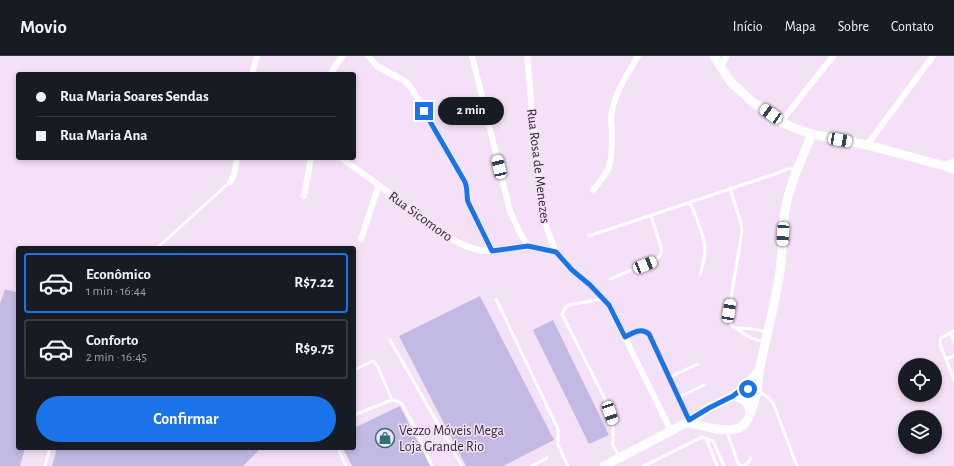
<!DOCTYPE html>
<html lang="pt">
<meta charset="utf-8">
<style>
:root{--surface:#171b24;--page:#242831;--text:#f1f3f6;--muted:#9ea1a6;--line:#363941;--accent:#1a73e8}
body{margin:0;font-family:"Alegreya Sans",sans-serif;background:var(--page);color:var(--text);height:100vh;display:flex;flex-direction:column;font-size:15px;white-space:nowrap}
*{box-sizing:border-box;margin:0}
p{font-size:13px;color:var(--muted)}
.icon{flex:none;width:22px;height:22px;fill:none;stroke:currentColor;stroke-width:2;stroke-linecap:round;stroke-linejoin:round}
.map{position:relative;flex:1;overflow:hidden}
.drawer{position:absolute;left:16px;top:190px;width:340px;height:204px;display:flex;flex-direction:column;background:var(--surface);border-radius:4px;box-shadow:0 2px 6px #0003}
.drawer>*{flex:none}
.banner{position:absolute;left:16px;top:16px;width:340px;height:88px;border-radius:4px;box-shadow:0 2px 6px #0003;display:grid;align-content:center;height:88px;padding:0 20px;background:var(--surface)}
.fabs{position:absolute;left:898px;top:302px;display:grid;gap:8px}
.fabs a{display:grid;place-items:center;width:44px;height:44px;border-radius:50%;background:var(--surface);box-shadow:0 2px 6px #0003;font-size:20px}
.end{position:absolute;width:18px;height:18px;margin:-9px;border:5px solid #1a73e8;background:#fff;box-shadow:0 0 0 2px #fff}
.from{border-radius:50%}
.bubble{position:absolute;height:28px;border-radius:14px;background:var(--surface);box-shadow:0 2px 6px #0003;font-size:13px;font-weight:700;line-height:28px;text-align:center}
.car{position:absolute;width:12px;height:24px;margin:-12px -6px;border-radius:5px;box-shadow:0 0 3px 1px #0007;background:linear-gradient(#fff 24%,#345 0 40%,#fff 0 76%,#345 0 86%,#fff 0)}
.banner b{display:flex;align-items:center;gap:14px;height:38px;font-size:15px}
.banner b+b{border-top:1px solid var(--line)}
.banner i{width:10px;height:10px;background:var(--text)}
ul{padding:7px 0 0;list-style:none}
li{display:flex;align-items:center;gap:12px;height:60px;margin:0 8px 6px;padding:0 12px;border:2px solid var(--line);border-radius:4px}
li div{flex:1}
li b{display:block;font-size:15px}
li em{font-style:normal;font-weight:700}
li.selected{border-color:var(--accent)}
li>.icon{width:36px;height:36px;stroke-width:1.5}
.action{display:flex;gap:8px;margin-top:auto;padding:8px 20px}
.action a{flex:1;height:46px;border-radius:24px;background:var(--accent);color:#fff;font-size:16px;font-weight:700;line-height:46px;text-align:center}
header{display:flex;align-items:center;gap:24px;box-sizing:border-box;height:56px;padding:0 20px;background:var(--surface);border-bottom:1px solid var(--line)}
header strong{font-size:19px}
nav{display:flex;gap:22px;margin-inline-start:auto;font-size:14px}
.map>svg:first-child{display:block}
.building{fill:#c3bae3}
.lines{fill:none;stroke-linecap:round;stroke-linejoin:round}
.lane{stroke:#fff;stroke-width:3}
.street{stroke:#fff;stroke-width:6}
.secondary{stroke:#fff;stroke-width:9}
.route{stroke:#1a73e8;stroke-width:5}
.labels{text-anchor:middle;stroke-width:3;stroke-linejoin:round;paint-order:stroke}
.street-label{font-size:14px;fill:#322a33;stroke:#f4e0f7}
.poi-label{font-size:14px;fill:#322a33;stroke:#f4e0f7;text-anchor:start}
</style>
<header>
<strong>Movio</strong>
<nav><a>Início</a><a>Mapa</a><a>Sobre</a><a>Contato</a></nav>
</header>
<div class="map">
<svg width="954" height="410" viewBox="0 0 954 410">
<rect width="100%" height="100%" fill="#f4e0f7"/>
<path class="building" d="M5 233 18 237V392H25L20 410H0V248Z
M480 240 554 384 503 410H466L399 280Z
M553 264 609 379 589 388 533 274Z
M400 350 430 410H352L343 392H354V372Z
M57 392H261L243 410H52Z"/>
<g class="lines">
<path class="lane" d="M730 132 741 167 742 175 729 255V262L730 266 732 270 751 282 764 286
M690 146C695 160 705 179 705 194 705 202 702 211 700 219
M589 180 775 118 788 113H797
M157 192 230 126
M610 223 656 204C661 200 662 197 661 191L651 159
M496 243 558 373V389L568 410
M602 243 569 249 565 252 562 258 608 349 613 365V390L619 400
M738 272 753 273 766 276
M954 275 941 282 940 288 954 324
M951 276 954 286
M625 281C633 277 641 271 649 278L689 363
M390 284 462 410
M946 303 954 300
M354 314 373 305 378 311 392 344
M669 321 698 308
M747 333C758 334 768 339 774 349L797 410
M679 341 704 329
M354 359 392 344 398 345 402 348 415 372 432 410
M727 376 739 410
M706 382 717 410
M338 392 346 410
M740 409C745 410 749 407 751 402
M45 410 50 392
M532 410 547 402
M644 410 702 381 713 385 724 410"/>
<path class="street" d="M368 0 377 10 406 26 412 33 465 126C468 133 466 139 468 146L492 195
M472 0 510 155 519 175 528 190
M527 0 530 31 533 71 543 151 547 173 556 196 572 214 590 229 609 249 671 375
M720 10 727 0
M252 18 257 0
M331 18 337 7 343 0
M781 66 833 0
M867 89 933 0
M341 102C354 111 368 121 381 131 407 151 445 186 478 194 495 198 512 189 529 191 538 191 547 194 556 196
M945 110 954 105
M230 126 234 119 237 102
M593 134C612 112 612 107 612 78 612 73 611 67 611 62 613 39 627 19 638 0
M304 140 311 102
M361 183 379 129"/>
<path class="secondary" d="M714 0 730 25 750 44 781 66 797 73 812 78 867 89 945 110 954 114
M733 340C743 341 749 346 750 356
M686 367C702 368 729 380 742 370 750 365 755 344 757 335 759 327 758 318 760 311 767 276 777 242 781 207 783 190 782 172 785 155 789 129 802 103 812 78
M604 410 686 367 709 352 733 340 747 329 759 314"/>
</g>
<g class="lines">
<path class="route" d="M424 55 465 126C468 133 466 139 468 146L492 195 528 190 556 196 572 214 590 229 609 249 625 281C633 277 641 271 649 278L689 364 709 352 733 340 743 332 748 333"/>
</g>
<defs>
<g id="shop-ring" transform="scale(1)"><circle r="9.5" fill="#f4e0f7" stroke="#2a726c" stroke-width="1.5"/><path d="M-5-2.5h2.3a2.7 3.5 0 0 1 5.4 0H5L5.5 6h-11ZM-1.5-2.5h3a1.5 2.3 0 0 0-3 0Z" fill="#2a726c"/></g>
</defs>
<g fill-rule="evenodd">
<use href="#shop-ring" x="385" y="382"/>
</g>
<g class="labels">
<g class="street-label">
<text transform="translate(539 110) rotate(83)" y="5">Rua Rosa de Menezes</text>
<text transform="translate(421 160) rotate(36)" y="5">Rua Sicomoro</text>
</g>
<g class="poi-label">
<text x="399" y="379">Vezzo Móveis Mega<tspan x="399" dy="16">Loja Grande Rio</tspan></text>
</g>
</g>
</svg>
<div class="fabs">
<a><svg class="icon" aria-label="locate" viewBox="0 0 24 24"><circle cx="12" cy="12" r="6"/><path d="M12 2v4M12 18v4M2 12h4M18 12h4"/></svg></a>
<a><svg class="icon" aria-label="layers" viewBox="0 0 24 24"><path d="M12 4l9 5-9 5-9-5zM3 14l9 5 9-5"/></svg></a>
</div>
<i class="end from" style="left:748px;top:333px"></i>
<i class="end" style="left:424px;top:55px"></i>
<div class="bubble" style="left:438px;top:41px;width:66px">2 min</div>
<i class="car" style="left:771px;top:58px;rotate:305deg"></i>
<i class="car" style="left:840px;top:84px;rotate:100deg"></i>
<i class="car" style="left:499px;top:111px;rotate:347deg"></i>
<i class="car" style="left:783px;top:178px;rotate:183deg"></i>
<i class="car" style="left:645px;top:209px;rotate:68deg"></i>
<i class="car" style="left:729px;top:255px;rotate:9deg"></i>
<i class="car" style="left:610px;top:357px;rotate:162deg"></i>
<div class="banner">
<b><i class="from"></i>Rua Maria Soares Sendas</b>
<b><i></i>Rua Maria Ana</b>
</div>
<section class="drawer">
<ul>
<li class="selected"><svg class="icon" aria-label="car" viewBox="0 0 24 24"><path d="M5 17H2v-5l4-1 3-4h7l3 4 3 1v5h-3M9 17h6M6 11h13"/><circle cx="7" cy="17" r="2"/><circle cx="17" cy="17" r="2"/></svg><div><b>Econômico</b><p>1 min · 16:44</p></div><em>R$7.22</em></li>
<li><svg class="icon" aria-label="car" viewBox="0 0 24 24"><path d="M5 17H2v-5l4-1 3-4h7l3 4 3 1v5h-3M9 17h6M6 11h13"/><circle cx="7" cy="17" r="2"/><circle cx="17" cy="17" r="2"/></svg><div><b>Conforto</b><p>2 min · 16:45</p></div><em>R$9.75</em></li>
</ul>
<div class="action"><a>Confirmar</a></div>
</section>
</div>
